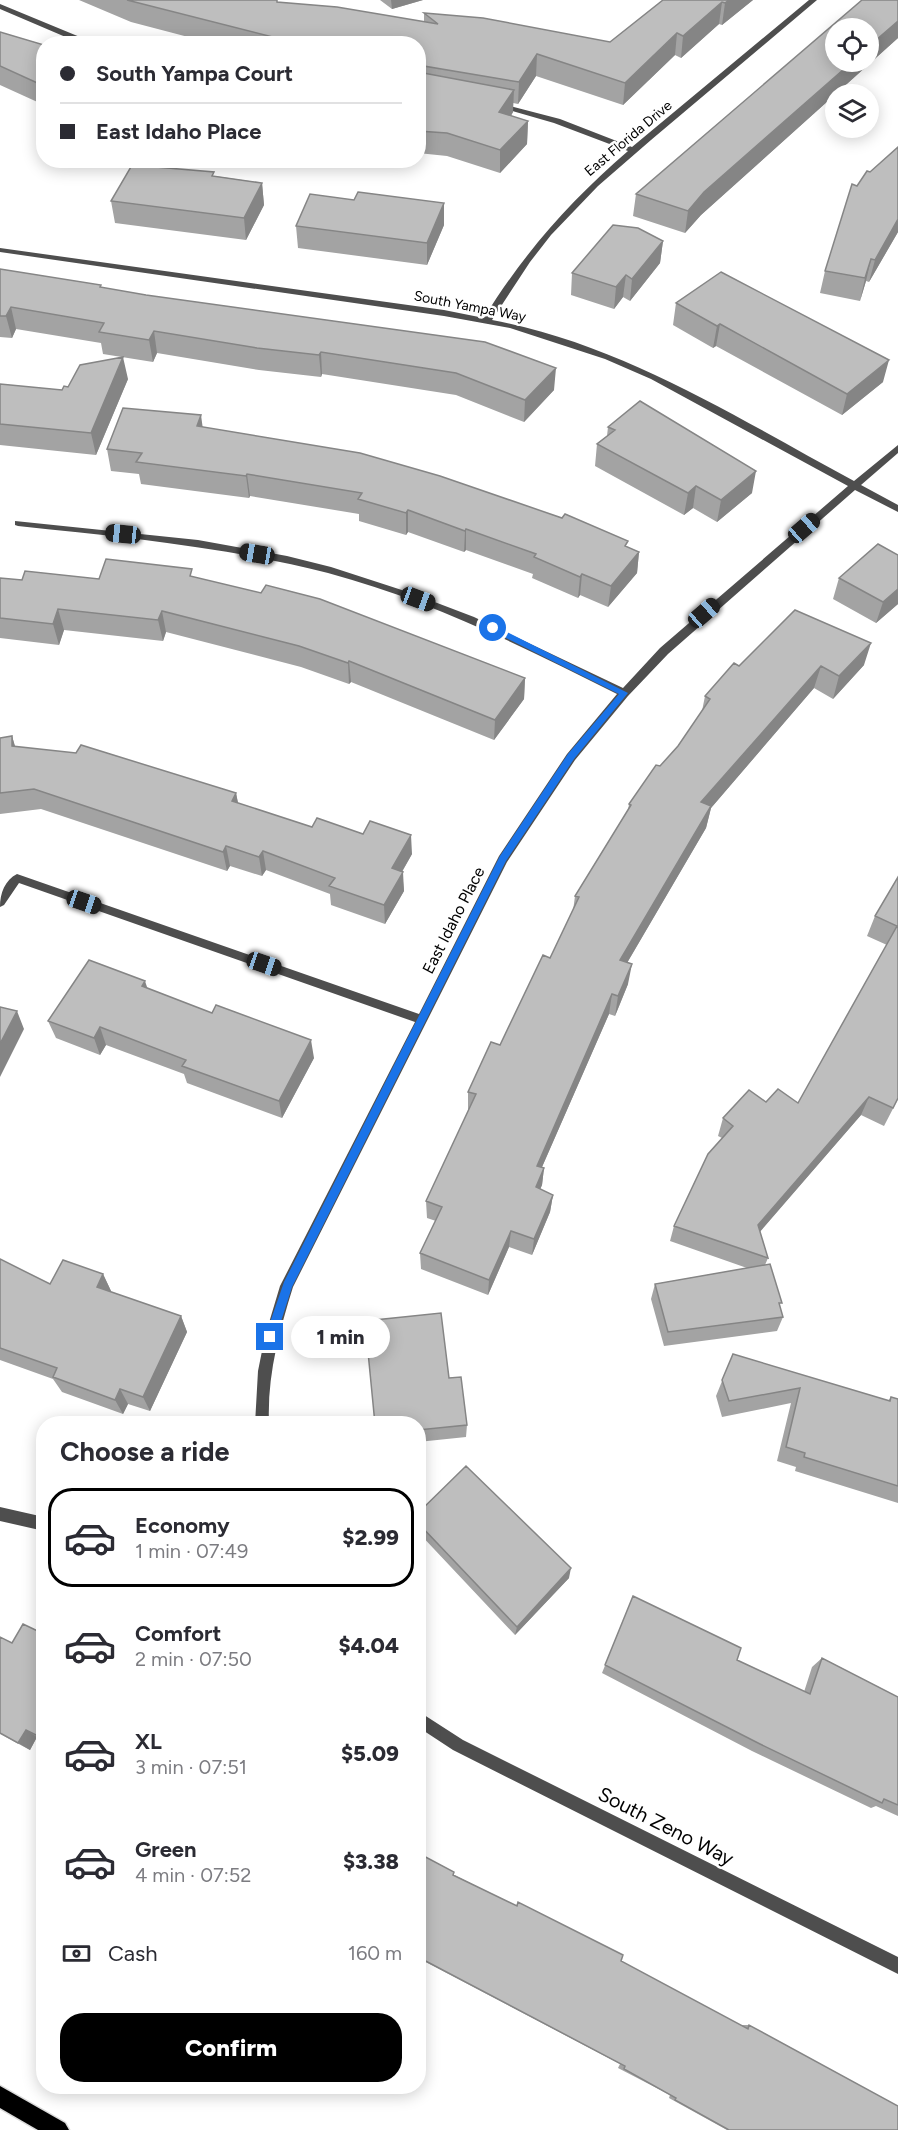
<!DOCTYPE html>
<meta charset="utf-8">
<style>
:root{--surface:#fff;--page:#f2f2f3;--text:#2b2b33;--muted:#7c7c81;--line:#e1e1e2;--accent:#000}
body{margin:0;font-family:Figtree,sans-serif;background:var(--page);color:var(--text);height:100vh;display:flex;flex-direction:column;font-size:22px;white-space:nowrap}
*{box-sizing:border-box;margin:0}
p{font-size:20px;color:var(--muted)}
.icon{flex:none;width:33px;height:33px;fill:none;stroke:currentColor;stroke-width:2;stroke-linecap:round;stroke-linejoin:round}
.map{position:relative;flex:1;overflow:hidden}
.sheet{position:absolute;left:36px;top:1416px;width:390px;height:678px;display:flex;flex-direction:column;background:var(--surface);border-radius:24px;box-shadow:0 3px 15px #0003}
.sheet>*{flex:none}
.top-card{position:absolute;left:36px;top:36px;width:390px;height:132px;border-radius:24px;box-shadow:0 3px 15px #0003;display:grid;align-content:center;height:132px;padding:0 24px;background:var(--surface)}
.controls{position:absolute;left:825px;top:18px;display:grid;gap:12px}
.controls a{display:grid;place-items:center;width:54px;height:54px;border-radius:50%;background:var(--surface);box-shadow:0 3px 15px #0003;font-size:30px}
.end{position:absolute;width:27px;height:27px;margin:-14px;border:8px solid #1a73e8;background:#fff;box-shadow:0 0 0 3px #fff}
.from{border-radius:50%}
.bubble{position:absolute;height:42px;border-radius:21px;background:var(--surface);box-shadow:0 3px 15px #0003;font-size:20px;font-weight:800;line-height:42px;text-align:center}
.car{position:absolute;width:18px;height:36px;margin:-18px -9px;border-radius:8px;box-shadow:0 0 4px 2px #0007;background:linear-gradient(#222 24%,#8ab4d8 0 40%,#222 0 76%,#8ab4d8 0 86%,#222 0)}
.top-card b{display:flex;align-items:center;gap:21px;height:57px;font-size:22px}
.top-card b+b{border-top:2px solid var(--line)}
.top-card i{width:15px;height:15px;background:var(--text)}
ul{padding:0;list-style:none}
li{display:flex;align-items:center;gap:18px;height:99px;margin:0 12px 9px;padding:0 12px;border:3px solid transparent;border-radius:24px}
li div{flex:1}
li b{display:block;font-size:22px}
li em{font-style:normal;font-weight:800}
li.current{border-color:var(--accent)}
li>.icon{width:54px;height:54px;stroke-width:1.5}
h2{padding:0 24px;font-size:27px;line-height:72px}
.pay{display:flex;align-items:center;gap:15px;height:66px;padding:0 24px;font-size:22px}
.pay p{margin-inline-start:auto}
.action{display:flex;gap:12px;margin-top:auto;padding:12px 24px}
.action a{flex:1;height:69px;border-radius:24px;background:var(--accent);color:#fff;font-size:24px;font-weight:800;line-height:69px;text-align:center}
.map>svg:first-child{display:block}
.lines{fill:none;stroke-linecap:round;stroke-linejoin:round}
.primary-casing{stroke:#dbdbdb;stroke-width:3}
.street{fill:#4e4e4e;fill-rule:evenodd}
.primary{fill:#000;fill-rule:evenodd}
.wall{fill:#a3a3a3}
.shaded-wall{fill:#858585}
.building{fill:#bebebe;stroke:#858585;stroke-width:1.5}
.route{fill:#1a73e8}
.labels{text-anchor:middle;stroke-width:5;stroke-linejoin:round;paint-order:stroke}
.far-street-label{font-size:14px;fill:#000;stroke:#fff}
.street-label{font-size:16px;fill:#000;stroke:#fff}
.near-street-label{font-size:20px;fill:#000;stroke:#fff}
</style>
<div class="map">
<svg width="898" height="2130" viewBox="0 0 898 2130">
<rect width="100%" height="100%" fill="#fff"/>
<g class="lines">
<g class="primary-casing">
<path id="primary" d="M0 2086 65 2123 69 2130H38L0 2108Z"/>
</g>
<path class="street" d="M809 0H817L651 140 598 186 551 235 530 262 492 320C622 344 739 419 854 481L898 445V453L861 485 898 505V512L855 490 668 654 628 696 575 760 507 862 293 1287C279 1332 267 1376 269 1424H255L258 1371 265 1336 280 1286 415 1022 19 883 4 905 0 907C0 893 5 880 17 874L419 1014 499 856 567 754 617 694C524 647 429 600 328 573 227 547 122 537 18 526L15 525V521L198 540 287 556 331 567 411 593 474 617 623 688 660 648 848 486 651 379 605 359 510 328 444 316 0 252V248L444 310 484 318C523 254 571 200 628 151L554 123 495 106V102L560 119 632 147Z
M0 4 92 42V44H82L0 9Z
M0 1507 44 1517V1531L0 1521Z
M418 1711 463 1740 898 1957V1974L453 1750 418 1727Z"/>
<use href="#primary" class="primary"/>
</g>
<path class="wall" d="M79 0H277V2L424 22V13L610 42 663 0H753L722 25 719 24 681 58 675 55 623 105 536 76 518 104 513 103V112L511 116 528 121 527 144 500 173 447 156 418 153V44H215L131 22Z
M380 0H423L392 9Z
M898 0V38L701 215 685 233 633 216 636 194Z
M0 32 44 45V105L0 85Z
M898 147V232L869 282 866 281 860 301 820 293 825 271 857 186 870 172Z
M214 160H229L228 165Z
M215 176 262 183 264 205 246 240 115 223 111 201Z
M444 225 427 265 298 248 296 226Z
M663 241 660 263 630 301 623 297 614 309 571 295 572 273Z
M0 269 101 287 554 390 524 422 456 395 322 374 321 377 259 370 157 353 153 362 103 354 101 343 16 329 12 338 0 337Z
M676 303 883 382 842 415 716 346 713 348 673 325Z
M128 379 96 455 0 445V384L62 390 68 387Z
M203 427 628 547 639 552 637 573 608 607 580 595 578 598 532 578 533 574 466 550 464 552 408 532 406 535 359 521V514L250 496 249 498 141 484 139 474 111 471 107 449Z
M608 427 752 493 717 522 693 508 684 515 595 466 597 444 607 436Z
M898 555V604L876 623 833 599 839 578Z
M193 577 525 678 524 699 494 740 351 682 349 684 301 667 166 632 163 641 64 630 59 645 0 638V578L22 580Z
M864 665 833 699 814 688 711 808 706 828 627 963 628 984 615 1016 609 1014 542 1167 544 1168 542 1185 540 1189 553 1195 550 1212 532 1255 509 1247 488 1295 421 1269 420 1253 436 1221 427 1218 426 1201 469 1110H468V1092L500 1045 550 958 573 911 575 896 628 810 629 804 678 746 702 711 705 696 739 666Z
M12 736 15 747 236 793 238 803 312 827 412 854 402 872 404 891 385 924 331 905 330 894 266 870 262 876 230 866 227 871 41 809 0 814V738Z
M898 877V1099L884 1126 861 1115 760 1231 768 1258 765 1265 783 1317 777 1331 664 1346 651 1299 655 1284 747 1268 670 1241 674 1226 722 1138 718 1136 723 1118 766 1102 798 1103 887 945 867 936 875 916Z
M147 988 314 1058 282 1118 187 1083 184 1074 106 1045 100 1055 56 1038 48 1021Z
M0 1259 50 1284 103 1274 111 1291 110 1292 181 1316 187 1332 150 1411 128 1404 123 1414 62 1392 53 1379 0 1360Z
M733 1354 888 1401 891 1397 898 1399V1503L795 1471 796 1467 777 1461 791 1403 722 1417 716 1396Z
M418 1424 467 1425 466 1437 418 1442Z
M418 1513 569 1578 515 1635 418 1532Z
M633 1596 737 1660 804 1692 812 1667 822 1658 898 1697V1816L876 1806 871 1808 752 1751 602 1673Z
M44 1634V1740L37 1737 30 1750 0 1734V1637L12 1643Z
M418 1853 454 1872V1875L516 1906 518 1902 621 1961 740 2025H749L898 2130H727L669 2098 670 2095 618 2068 620 2064 418 1958Z"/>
<path class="shaded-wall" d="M391 0H423L392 9Z
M729 0H753L722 25 725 3Z
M722 2 719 24 681 58 683 36Z
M898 21V38L701 215 685 233 688 211 704 192 852 62H868V47Z
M677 33 675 55 623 105 625 83Z
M537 54 536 76 518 104 519 82Z
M514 90 513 112 499 135V112Z
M528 121 527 144 500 173V150Z
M262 183 264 205 246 240 244 218Z
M444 203V225L427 265V243Z
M898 219V232L869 282 875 260Z
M663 241 660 263 630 301 632 279Z
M871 259 866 281 860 301 865 278Z
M626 275 623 297 614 309 616 287Z
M11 307 16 329 12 338 6 316Z
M720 324 716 346 713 348 717 326Z
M154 331 157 353 153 362 149 340Z
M321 352 322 374 321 377 319 355Z
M123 357 128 379 96 455 91 433Z
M889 360 883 382 842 415 847 394Z
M556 368 554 390 524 422 525 400Z
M201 415 204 437 197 426Z
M756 471 752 493 717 522 721 500Z
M247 474 250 496 249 498 246 476Z
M696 486 693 508 684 515 688 493Z
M408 510V532L406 535V513Z
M466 529V550L464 552 465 531Z
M639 552 637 573 608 607 611 586Z
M582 574 580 595 578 598 580 577Z
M898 589V604L876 623 883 602Z
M58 609 64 630 59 645 53 624Z
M162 611 166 632 163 641 158 620Z
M871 643 864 665 833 699 839 676Z
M349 661 351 682 349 684 348 663Z
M821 666 814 688 711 808 706 828 617 980 620 960 701 802Z
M525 678 524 699 494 740 495 720Z
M12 736 18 756 12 746Z
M236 793 240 813 232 801Z
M411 835 412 854 393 887 392 868Z
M226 846 230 866 227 871 223 852Z
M263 851 266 870 262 876 259 857Z
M403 872 404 891 385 924 384 905Z
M632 964 628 984 615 1016 618 996Z
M145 981 151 999 142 986Z
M612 994 609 1014 535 1183 537 1166Z
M17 1011 24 1029 0 1077V1044Z
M100 1027 106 1045 100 1055 94 1038Z
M311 1040 314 1058 282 1118 279 1101Z
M869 1097 861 1115 752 1241 758 1225Z
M544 1168 542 1185 534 1204 536 1187Z
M553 1195 550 1212 532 1255 534 1239Z
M511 1231 509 1247 488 1295 489 1280Z
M103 1274 111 1291 105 1304 97 1287Z
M181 1316 187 1332 150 1411 143 1397Z
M120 1389 128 1404 123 1414 115 1400Z
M571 1568 569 1578 515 1635 517 1627Z
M26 1730 37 1737 30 1750 18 1743Z"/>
<path class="building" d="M127 0H277V2L337 7 438 24 424 13 483 18 610 42 663 0H729L725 3 722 2 683 36 677 33 625 83 537 54 519 82 418 65V44H300Z
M862 0H898V21L868 47V28H836V62H852L704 192 688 211 636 194Z
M0 32 44 45V86L0 66Z
M418 72 514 90 499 112 528 121 500 150 447 133 418 131Z
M898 147V219L875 260 871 259 865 278 825 271 852 184 857 186 867 171 870 172Z
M132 165 214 172 212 176 262 183 244 218 111 201Z
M358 192 444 203 427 243 296 226 310 194 354 200Z
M613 225 638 228 663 241 632 279 626 275 616 287 572 273Z
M0 269 101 285 100 287 146 295 485 342 556 368 525 400 456 373 321 352 319 355 257 348 154 331 149 340 99 332 104 323 11 307 6 316H0Z
M721 272 889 360 847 394 720 324 717 326 676 303Z
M123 357 91 433 0 424V384L62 390 64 386 68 387 80 365Z
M640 401 756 471 721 500 696 486 688 493 597 444 615 430 608 427Z
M123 408 201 415 197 426 360 453 440 476 562 518 565 514 628 541 625 546 639 552 611 586 582 574 580 577 534 557 536 554 466 529 465 531 408 510 406 513 358 499 362 493 247 474 246 476 136 462 142 453 107 449Z
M878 544 898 555V589L883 602 839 578Z
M106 559 192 569 190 576 261 593 266 585 320 599 525 678 495 720 349 661 348 663 299 646 162 611 158 620 58 609 53 624 0 618V578L22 580 25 571 99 579Z
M795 610 871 643 839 676 821 666 701 802 711 806 620 960 632 964 618 996 612 994 537 1166 544 1168 536 1187 553 1195 534 1239 511 1231 489 1280 420 1253 442 1207 426 1201 476 1094 468 1092 491 1042 500 1045 543 955 550 958 579 897 575 896 631 805 629 804 656 765 660 766 678 746 710 699 705 696 734 663 739 666Z
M12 736V746L76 753 81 745 236 793 232 801 312 827 317 818 363 834 370 821 411 835 392 868 403 872 384 905 329 886 335 878 263 851 259 857 226 846 223 852 34 789 0 793V738Z
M898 877V1098L893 1108 869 1097 758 1225 768 1258 674 1226 708 1154 733 1126 723 1118 749 1090 766 1102 778 1089 798 1103 897 926 875 916Z
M89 960 145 981 142 986 212 1013 216 1005 311 1040 279 1101 182 1066 186 1060 100 1027 94 1038 48 1021Z
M0 1007 17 1011 0 1044Z
M0 1259 50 1284 63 1260 103 1274 97 1287 181 1316 143 1397 120 1389 115 1400 53 1377 57 1368 0 1348Z
M770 1264 782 1303H779L783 1317 668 1332 655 1284Z
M441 1313 449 1378 461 1377 467 1425 418 1430V1424H375L365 1321Z
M733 1354 890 1401 891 1397 898 1399V1486L804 1457 805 1453 786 1447 800 1388 729 1401 722 1380Z
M466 1466 571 1568 517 1627 418 1523V1513Z
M633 1596 741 1648 737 1660 810 1694 822 1658 898 1697V1805L884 1799 882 1803 760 1744 605 1665Z
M23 1624 44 1634V1739L26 1730 18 1743 0 1733V1637L12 1643Z
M418 1853 454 1872 453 1875 517 1906 518 1902 623 1955 621 1961 748 2029 749 2025 898 2106V2130H729L675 2100 676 2098 624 2069 625 2066 418 1957Z"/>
<path class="route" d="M490 626H495L628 693 574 759 506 861 292 1287 276 1337 270 1342 265 1337 284 1282 500 856 568 754 619 694 490 630Z"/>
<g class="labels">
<g class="far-street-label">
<text transform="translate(628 138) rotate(-40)" y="5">East Florida Drive</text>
<text transform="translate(470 306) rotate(11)" y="5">South Yampa Way</text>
</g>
<g class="street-label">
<text transform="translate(453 920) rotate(-63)" y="6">East Idaho Place</text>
</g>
<g class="near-street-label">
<text transform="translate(666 1826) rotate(27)" y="7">South Zeno Way</text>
</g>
</g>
</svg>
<div class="controls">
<a><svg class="icon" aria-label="locate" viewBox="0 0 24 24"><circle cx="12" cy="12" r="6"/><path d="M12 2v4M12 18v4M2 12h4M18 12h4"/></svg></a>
<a><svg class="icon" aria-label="layers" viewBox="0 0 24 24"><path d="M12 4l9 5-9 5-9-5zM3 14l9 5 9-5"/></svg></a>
</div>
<i class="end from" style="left:493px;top:628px"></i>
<i class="end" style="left:270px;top:1337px"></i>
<div class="bubble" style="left:291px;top:1316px;width:99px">1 min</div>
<i class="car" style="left:804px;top:528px;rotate:49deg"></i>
<i class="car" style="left:123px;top:534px;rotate:276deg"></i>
<i class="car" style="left:257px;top:554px;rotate:280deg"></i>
<i class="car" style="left:418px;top:599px;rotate:110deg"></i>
<i class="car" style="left:704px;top:613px;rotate:49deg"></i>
<i class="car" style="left:84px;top:902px;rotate:109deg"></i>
<i class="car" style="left:264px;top:964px;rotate:109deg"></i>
<div class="top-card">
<b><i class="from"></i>South Yampa Court</b>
<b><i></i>East Idaho Place</b>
</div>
<section class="sheet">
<h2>Choose a ride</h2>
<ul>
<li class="current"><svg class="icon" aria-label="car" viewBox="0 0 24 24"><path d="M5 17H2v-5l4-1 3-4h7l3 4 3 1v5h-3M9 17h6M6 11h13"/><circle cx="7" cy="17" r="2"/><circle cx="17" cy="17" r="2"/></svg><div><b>Economy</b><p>1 min · 07:49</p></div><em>$2.99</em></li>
<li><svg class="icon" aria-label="car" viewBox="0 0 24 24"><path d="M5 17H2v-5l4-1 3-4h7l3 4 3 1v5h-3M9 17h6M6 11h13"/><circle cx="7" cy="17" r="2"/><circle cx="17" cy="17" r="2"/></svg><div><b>Comfort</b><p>2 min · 07:50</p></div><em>$4.04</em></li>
<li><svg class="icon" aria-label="car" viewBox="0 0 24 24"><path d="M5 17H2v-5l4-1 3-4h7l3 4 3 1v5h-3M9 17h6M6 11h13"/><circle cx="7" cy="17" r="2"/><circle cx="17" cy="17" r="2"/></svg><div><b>XL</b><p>3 min · 07:51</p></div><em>$5.09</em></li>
<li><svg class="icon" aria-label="car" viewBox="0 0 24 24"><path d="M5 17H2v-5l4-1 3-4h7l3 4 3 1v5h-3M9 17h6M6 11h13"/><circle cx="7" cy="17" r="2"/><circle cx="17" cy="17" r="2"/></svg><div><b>Green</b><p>4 min · 07:52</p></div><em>$3.38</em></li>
</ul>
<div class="pay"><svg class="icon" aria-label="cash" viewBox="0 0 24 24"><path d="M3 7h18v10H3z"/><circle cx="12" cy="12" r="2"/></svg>Cash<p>160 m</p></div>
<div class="action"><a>Confirm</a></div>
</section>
</div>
